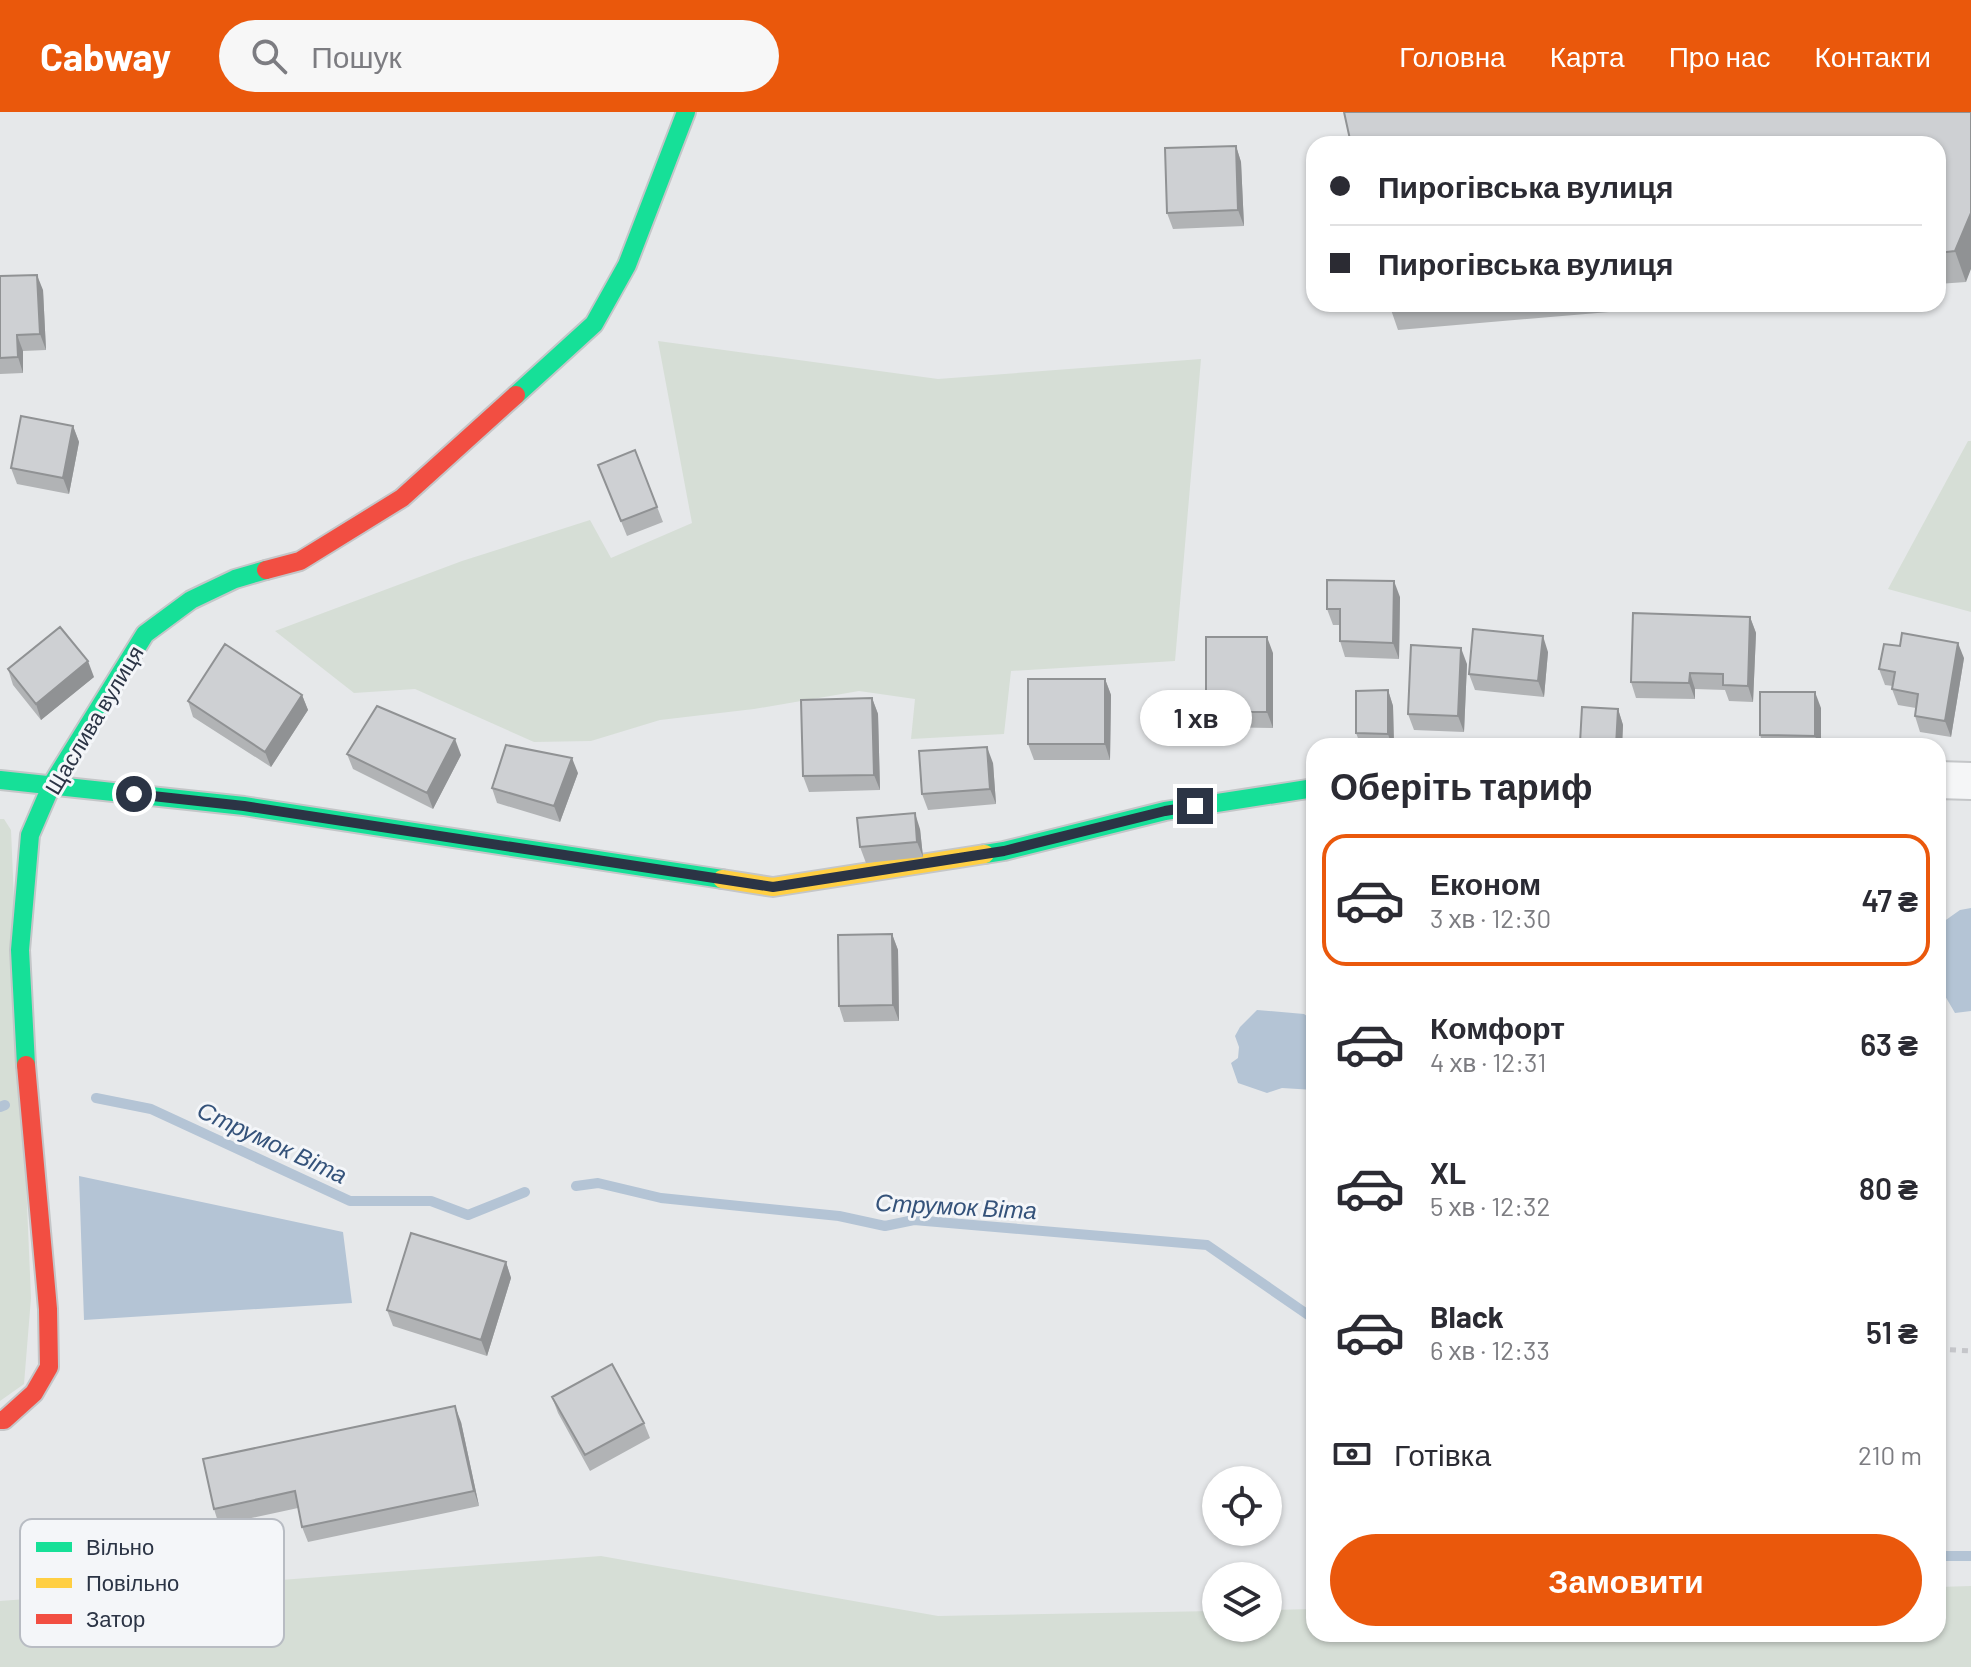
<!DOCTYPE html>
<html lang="uk">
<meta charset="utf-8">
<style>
:root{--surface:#fff;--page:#f7f7f7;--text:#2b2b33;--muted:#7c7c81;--line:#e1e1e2;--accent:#ea580c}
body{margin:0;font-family:Barlow,sans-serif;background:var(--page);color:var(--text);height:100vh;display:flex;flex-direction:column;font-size:30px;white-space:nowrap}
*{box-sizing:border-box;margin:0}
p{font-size:26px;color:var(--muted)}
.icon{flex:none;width:44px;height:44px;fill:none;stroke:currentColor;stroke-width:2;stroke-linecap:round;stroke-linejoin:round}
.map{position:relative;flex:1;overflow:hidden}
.panel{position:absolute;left:1306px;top:626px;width:640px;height:904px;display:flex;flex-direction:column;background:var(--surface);border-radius:24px;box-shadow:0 2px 6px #0004}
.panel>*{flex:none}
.guide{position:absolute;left:1306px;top:24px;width:640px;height:176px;border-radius:24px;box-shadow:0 2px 6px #0004;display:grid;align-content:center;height:176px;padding:0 24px;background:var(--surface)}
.controls{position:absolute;left:1202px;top:1354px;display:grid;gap:16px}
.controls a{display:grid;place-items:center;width:80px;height:80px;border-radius:50%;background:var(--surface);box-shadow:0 2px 6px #0004;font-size:40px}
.end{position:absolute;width:36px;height:36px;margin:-18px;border:10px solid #2b3445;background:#fff;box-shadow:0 0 0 4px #fff}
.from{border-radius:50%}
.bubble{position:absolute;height:56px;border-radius:28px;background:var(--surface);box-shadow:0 2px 6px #0004;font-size:26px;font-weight:600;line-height:56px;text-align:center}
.guide b{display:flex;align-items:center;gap:28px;height:76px;font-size:30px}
.guide b+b{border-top:2px solid var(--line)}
.guide i{width:20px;height:20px;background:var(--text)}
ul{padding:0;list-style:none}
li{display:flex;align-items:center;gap:24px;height:132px;margin:0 16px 12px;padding:0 8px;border:4px solid transparent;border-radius:24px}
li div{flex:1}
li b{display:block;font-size:30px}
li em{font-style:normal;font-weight:600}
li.active{border-color:var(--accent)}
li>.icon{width:72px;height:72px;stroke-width:1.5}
h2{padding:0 24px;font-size:36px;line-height:96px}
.pay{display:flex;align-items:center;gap:20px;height:88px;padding:0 24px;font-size:30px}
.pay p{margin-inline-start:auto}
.primary-button{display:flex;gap:16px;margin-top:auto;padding:16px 24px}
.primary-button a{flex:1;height:92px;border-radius:48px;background:var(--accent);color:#fff;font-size:32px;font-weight:600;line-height:92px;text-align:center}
header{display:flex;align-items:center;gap:48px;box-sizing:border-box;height:112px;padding:0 40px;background:var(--accent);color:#fff}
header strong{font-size:38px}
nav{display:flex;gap:44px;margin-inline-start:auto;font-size:28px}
.search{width:560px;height:72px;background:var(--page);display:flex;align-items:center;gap:20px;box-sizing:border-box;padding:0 28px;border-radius:44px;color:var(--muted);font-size:30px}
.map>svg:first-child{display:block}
.green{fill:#d6ded6}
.water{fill:#b4c4d5}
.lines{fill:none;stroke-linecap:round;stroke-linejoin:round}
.stream{stroke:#b4c4d5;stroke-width:10}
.street-casing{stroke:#c4c6c8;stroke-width:40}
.fast-casing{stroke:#c4c6c8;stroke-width:22}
.slow-casing{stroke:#c4c6c8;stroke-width:22}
.jam-casing{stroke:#c4c6c8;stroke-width:22}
.path{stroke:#c5c6ca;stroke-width:5;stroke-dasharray:6 6;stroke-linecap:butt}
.street{stroke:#f5f6f7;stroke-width:36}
.fast{stroke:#16e098;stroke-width:18}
.slow{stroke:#ffcf43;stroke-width:18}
.jam{stroke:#f24e42;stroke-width:18}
.wall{fill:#b1b3b5}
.shaded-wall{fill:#909294}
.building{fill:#ced0d3;stroke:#909294;stroke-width:2}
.route{stroke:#2b3445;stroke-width:10}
.labels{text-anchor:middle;stroke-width:6;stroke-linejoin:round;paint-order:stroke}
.street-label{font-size:22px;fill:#2b3445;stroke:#f4f6f9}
.water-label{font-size:24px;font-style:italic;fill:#34527a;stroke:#f4f6f9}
.key{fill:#f4f6f9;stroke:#b8bcc3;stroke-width:2}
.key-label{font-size:22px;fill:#2b3445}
</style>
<header>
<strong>Cabway</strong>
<div class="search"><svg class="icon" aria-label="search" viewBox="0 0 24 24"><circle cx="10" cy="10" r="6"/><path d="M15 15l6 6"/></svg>Пошук</div>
<nav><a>Головна</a><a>Карта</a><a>Про нас</a><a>Контакти</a></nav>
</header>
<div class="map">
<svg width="1971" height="1555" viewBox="0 0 1971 1555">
<rect width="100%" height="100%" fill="#e6e8ea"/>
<path class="green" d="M658 229 938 267 1201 247 1175 549 1011 559 1004 622 911 627 915 587 859 579 754 597 660 608 591 629 534 630 415 577 354 581 275 519 462 449 590 408 611 446 692 411Z
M1968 329H1971V500L1888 477Z
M0 707H4L11 718 31 1186 24 1272 0 1289Z
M601 1444 938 1504 1216 1499V1516H1268V1498L1314 1497V1522H1938V1475L1971 1474V1555H0V1489Z"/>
<path class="water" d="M1971 796V899L1955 901 1941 877 1945 857 1943 810 1960 798Z
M1257 898 1304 902 1314 909V978L1282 976 1267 981 1238 971 1231 951 1238 946 1239 935 1235 924 1240 915Z
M79 1064 343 1120 352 1191 84 1208Z"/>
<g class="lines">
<path class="stream" d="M96 986 151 997 350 1089H431L468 1103 525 1080
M0 995 5 993
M576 1074 598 1071 661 1086 839 1104 885 1114 914 1108 1207 1133 1314 1207
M1938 1444H1971"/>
<g class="street-casing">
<path id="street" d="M1938 668 1971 669"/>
</g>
<g class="fast-casing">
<path id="fast" d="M516 283 594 212 627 153 686 0
M0 668 244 694 722 767
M985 742 1004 739 1165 699 1314 676
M26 953 20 838 30 723 52 672 145 522 191 488 235 467 266 458"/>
</g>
<g class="slow-casing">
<path id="slow" d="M722 767 773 775 985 742"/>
</g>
<g class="jam-casing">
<path id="jam" d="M266 458 300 449 402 386 516 283
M0 1308H4L34 1281 49 1255 48 1197 26 953"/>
</g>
<path class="path" d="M1938 1237 1971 1239"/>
<use href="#street" class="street"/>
<use href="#fast" class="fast"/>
<use href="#slow" class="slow"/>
<use href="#jam" class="jam"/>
</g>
<path class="wall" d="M1971 0 1966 170 1938 172V32Z
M1236 34 1241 50 1244 114 1173 117 1167 101Z
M0 164 43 178 46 238 23 239V261L0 262Z
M1389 192H1703L1398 218Z
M73 314 79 330 69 382 17 372 11 356Z
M635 338 663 410 627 424 598 353Z
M1400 485 1399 547 1345 545 1340 529V513H1333L1327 497Z
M1750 505 1756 521 1753 590 1729 589 1725 578 1695 577V587L1636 586 1631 570Z
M1548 540 1544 585 1475 578 1469 562Z
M1273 541V616L1211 615 1206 600Z
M1964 546 1951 625 1920 620 1915 604 1916 596 1898 593 1892 577 1893 574 1885 573 1879 557Z
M1467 552 1464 620 1414 618 1408 602Z
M8 557 94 565 41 608 13 573Z
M1105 567 1111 583 1110 648H1034L1028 632Z
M1388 578 1393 594 1394 634H1361L1356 621Z
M302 583 308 598 271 655 193 605 188 589Z
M872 586 878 602 880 678 809 680 803 664Z
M1821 596V634H1764L1760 623Z
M1618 597 1623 613 1622 634H1581L1580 631Z
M347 642 461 643 433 697 353 657Z
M993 651 996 692 928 698 922 682Z
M578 661 560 710 497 691 492 676Z
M920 717 923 745 866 751 860 735Z
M892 822 898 838 899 909 844 910 839 894Z
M506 1150 511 1166 487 1244 393 1214 387 1198Z
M552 1285 644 1311 650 1326 590 1359 558 1301Z
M461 1310 479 1394 308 1430 302 1415 298 1396 219 1413 214 1397Z"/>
<path class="shaded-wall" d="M1236 34 1241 50 1244 114 1238 98Z
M1971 101V157L1966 170 1955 139Z
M37 163 43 178 46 238 40 222Z
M17 223 23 239V261L18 245Z
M73 314 79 330 69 382 63 366Z
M1394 469 1400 485 1399 547 1393 531Z
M1750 505 1756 521 1753 590 1748 574Z
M1543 524 1548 540 1544 585 1538 569Z
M1267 525 1273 541V616L1267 600Z
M1958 531 1964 546 1951 625 1945 609Z
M1461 536 1467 552 1464 620 1458 604Z
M88 549 94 565 41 608 36 592Z
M1690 561 1695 577V587L1689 571Z
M1105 567 1111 583 1110 648 1105 632Z
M1388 578 1393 594 1394 634H1392L1388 622Z
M1815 580 1821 596V634H1819L1815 624Z
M302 583 308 598 271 655 265 640Z
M872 586 878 602 880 678 874 663Z
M1618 597 1623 613 1622 634H1616Z
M455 627 461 643 433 697 427 681Z
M987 635 993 651 996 692 990 677Z
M572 646 578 661 560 710 554 694Z
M915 701 920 717 923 745 917 730Z
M892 822 898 838 899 909 893 893Z
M506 1150 511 1166 487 1244 481 1228Z
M455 1294 461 1310 479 1394 474 1379Z"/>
<path class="building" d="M1344 0H1971V101L1955 139 1938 141V32H1351Z
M1236 34 1238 98 1167 101 1165 36Z
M37 163 40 222 17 223 18 245 0 246V164Z
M21 304 73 314 63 366 11 356Z
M635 338 657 395 621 409 598 353Z
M1327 468 1394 469 1393 531 1340 529V497H1327Z
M1633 501 1750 505 1748 574 1723 573V562L1690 561 1689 571 1631 570Z
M60 515 88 549 36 592 8 557Z
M1473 517 1543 524 1538 569 1469 562Z
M1902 521 1958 531 1945 609 1915 604 1918 582 1892 577 1895 560 1879 557 1884 532 1900 534Z
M1206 525H1267V600H1206Z
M225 532 302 583 265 640 188 589Z
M1411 533 1461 536 1458 604 1408 602Z
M1028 567H1105V632H1028Z
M1388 578V622L1356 621V579Z
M1760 580H1815V624L1760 623Z
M872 586 874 663 803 664 801 588Z
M377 594 455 627 427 681 347 642Z
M1582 595 1618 597 1616 634 1580 631Z
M506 633 572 646 554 694 492 676Z
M987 635 990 677 922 682 919 639Z
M915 701 917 730 860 735 857 706Z
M892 822 893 893 839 894 838 823Z
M411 1121 506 1150 481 1228 387 1198Z
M612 1252 644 1311 585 1343 552 1285Z
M455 1294 474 1379 302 1415 295 1379 214 1397 203 1347Z"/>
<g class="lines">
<path class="route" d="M134 682 244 694 773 775 1004 739 1165 699 1195 694"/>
</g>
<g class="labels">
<g class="street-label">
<text transform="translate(94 608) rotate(-59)" y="8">Щаслива вулиця</text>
</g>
<g class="water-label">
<text transform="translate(272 1031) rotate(25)" y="8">Струмок Віта</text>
<text transform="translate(956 1095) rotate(3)" y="8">Струмок Віта</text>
</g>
</g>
<rect x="20" y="1407" width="264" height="128" rx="12" class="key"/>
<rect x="36" y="1430" width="36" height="10" fill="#16e098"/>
<rect x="36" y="1466" width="36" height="10" fill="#ffcf43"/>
<rect x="36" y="1502" width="36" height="10" fill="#f24e42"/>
<g class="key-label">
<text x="86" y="1443">Вільно</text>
<text x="86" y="1479">Повільно</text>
<text x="86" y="1515">Затор</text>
</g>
</svg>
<div class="controls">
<a><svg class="icon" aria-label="locate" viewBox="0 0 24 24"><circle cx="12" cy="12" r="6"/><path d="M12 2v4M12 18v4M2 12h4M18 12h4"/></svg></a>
<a><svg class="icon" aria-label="layers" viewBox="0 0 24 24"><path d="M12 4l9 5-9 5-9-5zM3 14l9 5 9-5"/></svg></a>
</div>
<i class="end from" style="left:134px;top:682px"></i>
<i class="end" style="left:1195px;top:694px"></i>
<div class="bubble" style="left:1140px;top:578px;width:112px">1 хв</div>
<div class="guide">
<b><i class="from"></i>Пирогівська вулиця</b>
<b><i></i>Пирогівська вулиця</b>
</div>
<section class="panel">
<h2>Оберіть тариф</h2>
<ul>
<li class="active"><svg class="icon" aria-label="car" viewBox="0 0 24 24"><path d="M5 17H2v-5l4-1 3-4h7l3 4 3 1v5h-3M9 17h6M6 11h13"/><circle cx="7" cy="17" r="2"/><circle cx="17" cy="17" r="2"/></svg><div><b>Економ</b><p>3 хв · 12:30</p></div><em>47 ₴</em></li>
<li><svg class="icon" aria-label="car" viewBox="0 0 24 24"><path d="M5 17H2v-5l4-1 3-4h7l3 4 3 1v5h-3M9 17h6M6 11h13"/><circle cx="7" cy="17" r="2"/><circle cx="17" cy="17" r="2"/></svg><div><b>Комфорт</b><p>4 хв · 12:31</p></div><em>63 ₴</em></li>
<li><svg class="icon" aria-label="car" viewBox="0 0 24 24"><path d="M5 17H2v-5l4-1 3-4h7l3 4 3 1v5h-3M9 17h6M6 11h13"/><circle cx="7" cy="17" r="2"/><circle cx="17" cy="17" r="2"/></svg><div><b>XL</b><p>5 хв · 12:32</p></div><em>80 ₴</em></li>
<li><svg class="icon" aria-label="car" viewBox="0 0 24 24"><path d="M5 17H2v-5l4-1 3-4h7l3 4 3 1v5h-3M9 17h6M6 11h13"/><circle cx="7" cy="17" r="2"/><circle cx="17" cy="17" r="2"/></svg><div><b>Black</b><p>6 хв · 12:33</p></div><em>51 ₴</em></li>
</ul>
<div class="pay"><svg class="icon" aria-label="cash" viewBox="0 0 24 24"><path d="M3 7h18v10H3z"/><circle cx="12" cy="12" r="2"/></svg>Готівка<p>210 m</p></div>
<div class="primary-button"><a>Замовити</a></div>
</section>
</div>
